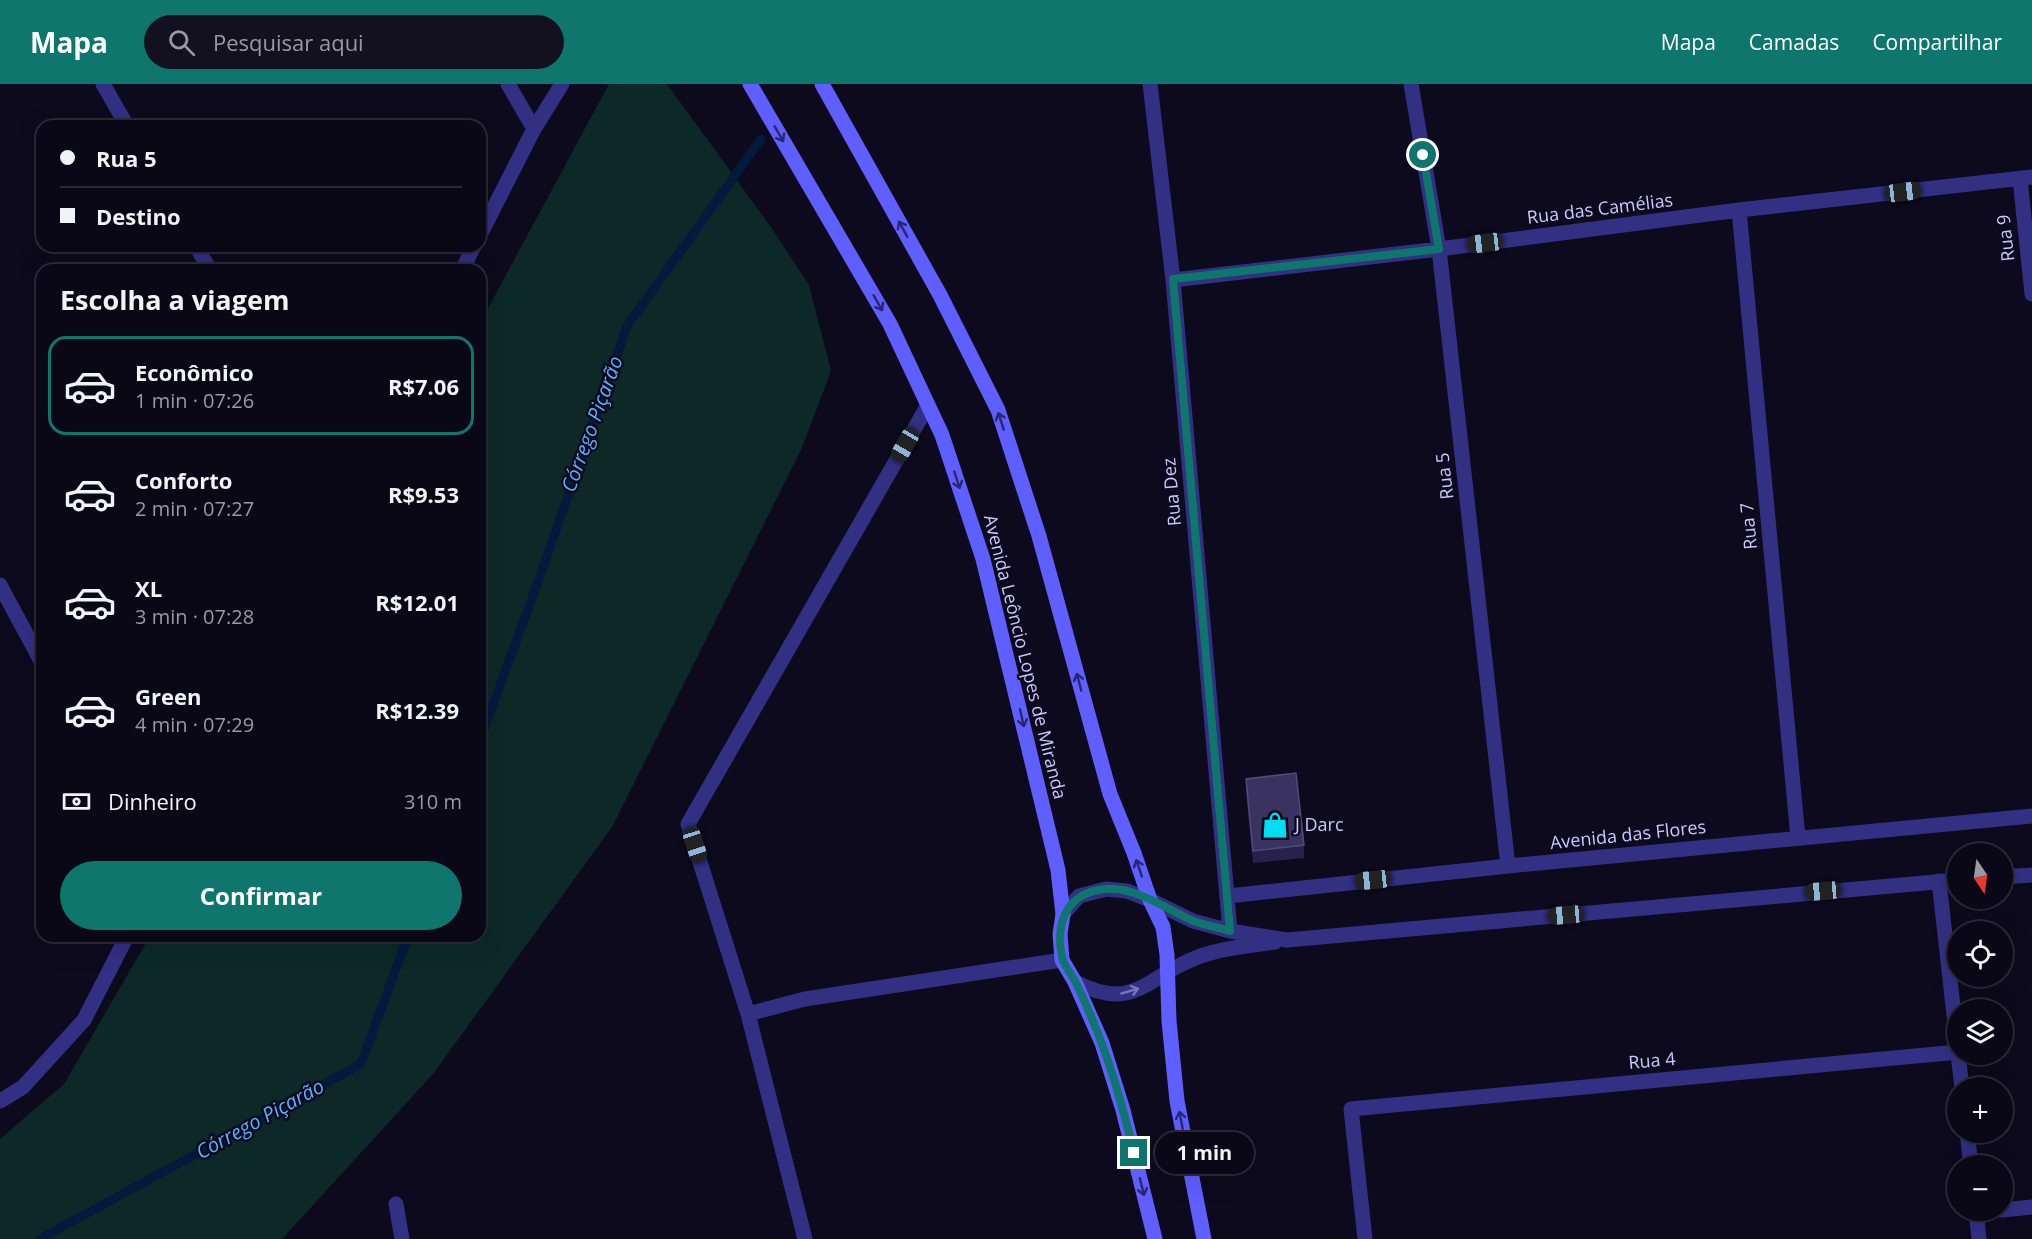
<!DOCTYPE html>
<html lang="pt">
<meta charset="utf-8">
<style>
:root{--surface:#0a0816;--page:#13111f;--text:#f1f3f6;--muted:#999aa1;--line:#2a2935;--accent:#0f766e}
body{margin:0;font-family:"Open Sans",sans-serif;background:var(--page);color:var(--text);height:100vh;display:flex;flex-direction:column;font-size:22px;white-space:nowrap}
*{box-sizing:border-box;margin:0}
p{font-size:20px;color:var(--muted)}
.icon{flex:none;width:33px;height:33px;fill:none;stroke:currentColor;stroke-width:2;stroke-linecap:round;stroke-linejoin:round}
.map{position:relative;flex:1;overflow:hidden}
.panel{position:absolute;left:36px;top:180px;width:450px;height:678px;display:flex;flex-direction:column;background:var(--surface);border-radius:18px;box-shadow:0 6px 24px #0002,0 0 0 2px var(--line)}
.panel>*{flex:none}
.top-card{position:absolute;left:36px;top:36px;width:450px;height:132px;border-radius:18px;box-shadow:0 6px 24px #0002,0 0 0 2px var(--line);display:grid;align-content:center;height:132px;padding:0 24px;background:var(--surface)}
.needle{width:39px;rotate:167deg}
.controls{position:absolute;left:1947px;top:759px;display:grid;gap:12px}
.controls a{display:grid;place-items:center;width:66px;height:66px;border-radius:50%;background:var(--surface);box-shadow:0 6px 24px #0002,0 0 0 2px var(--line);font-size:30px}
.end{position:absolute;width:27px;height:27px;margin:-14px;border:8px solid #0f766e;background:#fff;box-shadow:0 0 0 3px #fff}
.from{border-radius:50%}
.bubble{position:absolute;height:42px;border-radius:21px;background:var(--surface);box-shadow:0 6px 24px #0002,0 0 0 2px var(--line);font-size:20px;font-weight:700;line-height:42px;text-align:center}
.car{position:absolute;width:18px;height:36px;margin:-18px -9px;border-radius:8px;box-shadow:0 0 4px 2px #0007;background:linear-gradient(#222 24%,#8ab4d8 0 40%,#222 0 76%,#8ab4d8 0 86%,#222 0)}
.top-card b{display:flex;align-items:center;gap:21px;height:57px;font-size:22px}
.top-card b+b{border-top:2px solid var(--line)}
.top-card i{width:15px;height:15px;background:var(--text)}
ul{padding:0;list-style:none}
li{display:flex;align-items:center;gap:18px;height:99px;margin:0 12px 9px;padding:0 12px;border:3px solid transparent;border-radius:18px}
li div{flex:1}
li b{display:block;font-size:22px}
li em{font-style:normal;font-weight:700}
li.selected{border-color:var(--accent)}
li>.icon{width:54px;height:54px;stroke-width:1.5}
h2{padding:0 24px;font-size:27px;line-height:72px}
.pay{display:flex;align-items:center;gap:15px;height:66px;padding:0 24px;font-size:22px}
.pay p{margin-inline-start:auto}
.primary-button{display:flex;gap:12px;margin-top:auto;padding:12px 24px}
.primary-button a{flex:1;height:69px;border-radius:36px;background:var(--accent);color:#fff;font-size:24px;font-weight:700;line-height:69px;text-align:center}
header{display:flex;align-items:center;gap:36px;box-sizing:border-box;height:84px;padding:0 30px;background:var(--accent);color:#fff}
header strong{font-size:28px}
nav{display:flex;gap:33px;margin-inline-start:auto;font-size:21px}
.search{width:420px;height:54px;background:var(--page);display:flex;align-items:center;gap:15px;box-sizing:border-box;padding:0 21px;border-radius:33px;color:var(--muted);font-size:22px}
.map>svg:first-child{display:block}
.green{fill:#0c2927}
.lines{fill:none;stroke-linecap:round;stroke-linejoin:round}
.stream{stroke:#041a3d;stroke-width:9}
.minor{stroke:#323082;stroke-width:15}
.tertiary{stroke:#323082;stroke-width:15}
.secondary{stroke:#5f5eff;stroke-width:15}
.wall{fill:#28214e}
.building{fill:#3a3261;stroke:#514a7a;stroke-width:1.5}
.oneway{stroke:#2a276d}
.oneway2{stroke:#7774ba}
.route{stroke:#0f766e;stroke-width:8}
.labels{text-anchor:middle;stroke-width:5;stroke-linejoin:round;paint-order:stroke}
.street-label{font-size:18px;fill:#ccc7ff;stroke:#0d0a1e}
.poi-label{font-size:18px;fill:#ccc7ff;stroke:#0d0a1e;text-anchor:start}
.water-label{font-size:20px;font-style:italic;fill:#55b3ff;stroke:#0d0a1e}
</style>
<header>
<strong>Mapa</strong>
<div class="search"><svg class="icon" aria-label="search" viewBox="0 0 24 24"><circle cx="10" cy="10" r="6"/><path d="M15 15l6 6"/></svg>Pesquisar aqui</div>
<nav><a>Mapa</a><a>Camadas</a><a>Compartilhar</a></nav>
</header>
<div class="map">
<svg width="2032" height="1155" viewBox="0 0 2032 1155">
<rect width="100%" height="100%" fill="#0d0a1e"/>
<path class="green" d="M609 0H667L771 143 809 201 831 287 801 366 612 743 433 990 282 1155H0V1055L64 1000 150 852H480V239Z"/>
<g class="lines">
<path class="stream" d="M480 656 538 498 627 242 761 55
M40 1155 361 980 408 852"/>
<path class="minor" d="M103 0 127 42
M508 0 534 45
M1150 0 1173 196 1230 847
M1411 0 1439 165 1508 782
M2020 95 2032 210
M1739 126 1798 754
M480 151 534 45 562 0
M196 162 210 186
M462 186 474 162
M1173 196 1439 165 1739 126 2032 93
M0 501 42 579
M1939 797 1958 967
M1228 812 1508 782 2032 732
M1063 830 1079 812 1106 805 1127 807 1150 816 1193 837 1230 847 1287 856
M1075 898C1136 929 1146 892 1198 873 1222 864 1249 862 1275 858
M748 930 688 740 928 321
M1958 970 1962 1004
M0 1017 23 1003 84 936 127 852
M1967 1048 1971 1082
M396 1120 402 1155
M1976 1126 1979 1155
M2002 1126 2032 1123
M805 1155 748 930 805 915 1062 876
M1365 1155 1351 1025 1958 968"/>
<path class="tertiary" d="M2002 793 2032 791
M1287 856 1958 796"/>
<path class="secondary" d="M750 0 890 240 942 351 983 475 1058 786 1063 830 1060 850 1062 876 1075 898 1102 959 1123 1026 1155 1155
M822 0 940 211 998 326 1039 452 1110 710 1134 769 1150 816 1163 843 1167 871 1169 937 1177 1017 1204 1155"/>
</g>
<path class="wall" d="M1246 695 1304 761V774L1253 779 1246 708Z"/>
<path class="building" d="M1296 689 1304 761 1253 767 1246 695Z"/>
<defs><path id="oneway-shaft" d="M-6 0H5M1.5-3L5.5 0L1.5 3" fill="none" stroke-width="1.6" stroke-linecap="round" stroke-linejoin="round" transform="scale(1.5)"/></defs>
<g class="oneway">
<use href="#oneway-shaft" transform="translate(779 50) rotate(60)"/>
<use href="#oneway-shaft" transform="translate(903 145) rotate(-119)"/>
<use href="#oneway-shaft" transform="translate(878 219) rotate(60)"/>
<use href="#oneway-shaft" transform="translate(1001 337) rotate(-108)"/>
<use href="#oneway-shaft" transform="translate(957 396) rotate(72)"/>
<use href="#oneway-shaft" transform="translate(1079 598) rotate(-105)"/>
<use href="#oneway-shaft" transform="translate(1022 634) rotate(77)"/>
<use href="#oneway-shaft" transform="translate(1139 784) rotate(-109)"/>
<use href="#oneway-shaft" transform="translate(1181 1036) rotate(-101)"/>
<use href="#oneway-shaft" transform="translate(1142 1103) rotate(76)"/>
</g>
<use class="oneway2" href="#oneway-shaft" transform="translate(1130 907) rotate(-16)"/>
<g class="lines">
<path class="route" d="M1134 1069C1125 1032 1115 995 1102 960 1094 939 1085 917 1075 897 1071 890 1064 882 1062 873 1055 838 1067 808 1106 805 1136 803 1165 824 1191 836 1203 841 1217 843 1230 847L1173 195 1439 165 1423 71"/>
</g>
<defs>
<g id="shop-bare" transform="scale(2.07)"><path d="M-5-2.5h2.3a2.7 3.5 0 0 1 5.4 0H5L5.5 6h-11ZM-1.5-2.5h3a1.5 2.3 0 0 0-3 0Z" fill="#00def2" stroke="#0d0a1e" stroke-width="2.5" paint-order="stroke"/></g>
</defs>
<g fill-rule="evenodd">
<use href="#shop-bare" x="1275" y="741"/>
</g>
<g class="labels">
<g class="street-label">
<text transform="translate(1600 125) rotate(-7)" y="6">Rua das Camélias</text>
<text transform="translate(2006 154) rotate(-96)" y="6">Rua 9</text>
<text transform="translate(1445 392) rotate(-96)" y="6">Rua 5</text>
<text transform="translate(1172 408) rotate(-95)" y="6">Rua Dez</text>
<text transform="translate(1749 442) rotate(-95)" y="6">Rua 7</text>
<text transform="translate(1025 573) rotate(76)" y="6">Avenida Leôncio Lopes de Miranda</text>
<text transform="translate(1628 751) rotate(-6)" y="6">Avenida das Flores</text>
<text transform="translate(1652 977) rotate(-5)" y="6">Rua 4</text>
</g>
<g class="poi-label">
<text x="1295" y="747">J Darc</text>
</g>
<g class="water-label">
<text transform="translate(592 340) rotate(-70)" y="7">Córrego Piçarão</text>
<text transform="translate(260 1035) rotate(-29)" y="7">Córrego Piçarão</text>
</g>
</g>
</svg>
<div class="controls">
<a><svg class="needle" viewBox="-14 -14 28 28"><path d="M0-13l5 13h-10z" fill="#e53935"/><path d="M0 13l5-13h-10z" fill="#999aa1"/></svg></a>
<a><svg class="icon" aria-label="locate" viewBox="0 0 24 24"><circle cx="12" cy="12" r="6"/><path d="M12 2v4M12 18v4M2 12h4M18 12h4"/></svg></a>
<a><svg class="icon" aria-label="layers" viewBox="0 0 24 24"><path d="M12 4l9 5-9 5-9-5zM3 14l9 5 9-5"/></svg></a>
<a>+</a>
<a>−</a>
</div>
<i class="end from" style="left:1423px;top:71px"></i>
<i class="end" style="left:1134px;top:1069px"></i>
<div class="bubble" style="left:1155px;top:1048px;width:99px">1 min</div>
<i class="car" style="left:1903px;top:108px;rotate:83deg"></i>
<i class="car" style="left:1485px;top:159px;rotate:263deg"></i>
<i class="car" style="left:905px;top:361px;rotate:210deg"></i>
<i class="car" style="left:695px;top:761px;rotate:162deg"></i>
<i class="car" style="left:1373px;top:796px;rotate:264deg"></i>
<i class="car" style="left:1823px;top:807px;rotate:265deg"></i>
<i class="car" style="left:1566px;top:831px;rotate:265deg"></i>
<div class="top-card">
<b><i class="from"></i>Rua 5</b>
<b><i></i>Destino</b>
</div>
<section class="panel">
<h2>Escolha a viagem</h2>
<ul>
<li class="selected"><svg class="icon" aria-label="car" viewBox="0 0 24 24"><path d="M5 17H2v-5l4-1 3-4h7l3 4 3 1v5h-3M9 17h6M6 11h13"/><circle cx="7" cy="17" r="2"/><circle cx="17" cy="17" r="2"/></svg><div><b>Econômico</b><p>1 min · 07:26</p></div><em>R$7.06</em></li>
<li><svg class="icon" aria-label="car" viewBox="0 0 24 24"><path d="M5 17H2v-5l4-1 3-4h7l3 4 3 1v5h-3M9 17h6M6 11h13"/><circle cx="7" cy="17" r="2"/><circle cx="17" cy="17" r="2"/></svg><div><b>Conforto</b><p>2 min · 07:27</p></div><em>R$9.53</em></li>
<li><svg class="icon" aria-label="car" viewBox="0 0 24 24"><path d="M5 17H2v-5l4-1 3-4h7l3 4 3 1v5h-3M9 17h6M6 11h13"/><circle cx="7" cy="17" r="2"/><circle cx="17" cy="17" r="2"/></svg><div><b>XL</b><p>3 min · 07:28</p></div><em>R$12.01</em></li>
<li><svg class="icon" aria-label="car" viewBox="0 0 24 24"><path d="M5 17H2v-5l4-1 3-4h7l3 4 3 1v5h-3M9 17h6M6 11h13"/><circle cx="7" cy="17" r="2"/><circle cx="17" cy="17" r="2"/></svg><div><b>Green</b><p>4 min · 07:29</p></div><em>R$12.39</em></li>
</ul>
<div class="pay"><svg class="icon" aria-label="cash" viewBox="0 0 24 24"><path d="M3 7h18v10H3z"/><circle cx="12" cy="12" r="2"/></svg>Dinheiro<p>310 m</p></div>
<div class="primary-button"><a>Confirmar</a></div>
</section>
</div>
